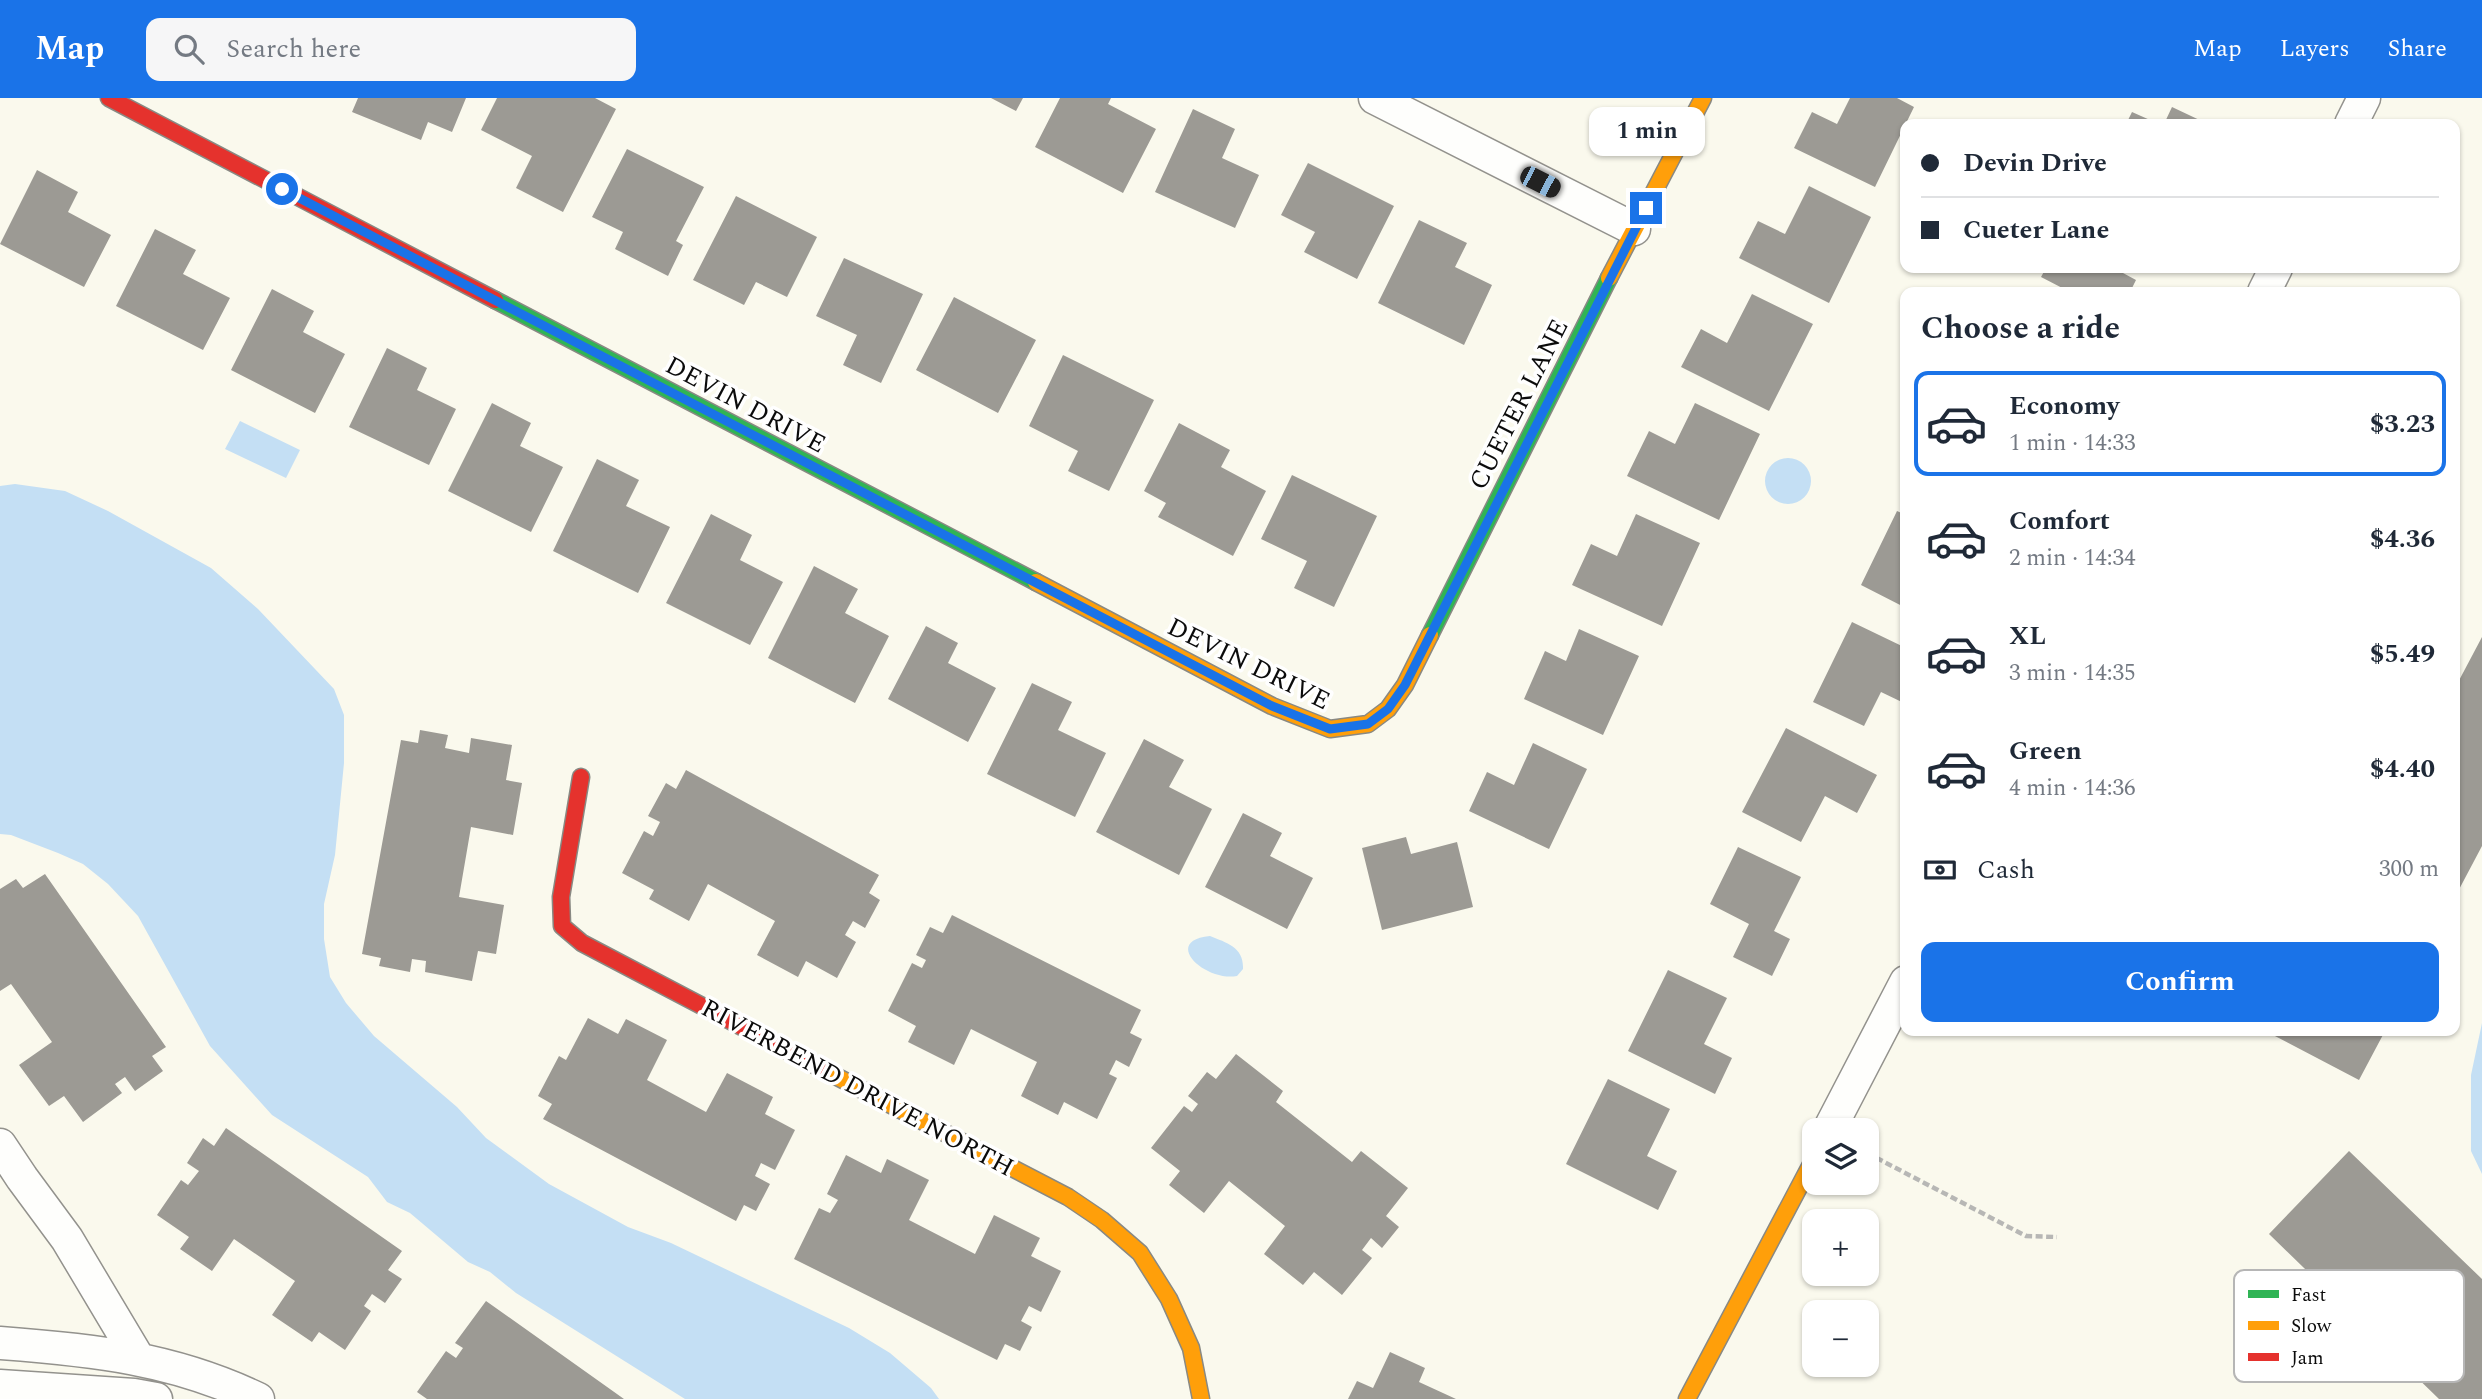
<!DOCTYPE html>
<meta charset="utf-8">
<style>
:root{--surface:#fff;--page:#f6f6f7;--text:#1f2937;--muted:#747a83;--line:#e0e1e3;--accent:#1a73e8}
body{margin:0;font-family:Spectral,serif;background:var(--page);color:var(--text);height:100vh;display:flex;flex-direction:column;font-size:26px;white-space:nowrap}
*{box-sizing:border-box;margin:0}
p{font-size:23px;color:var(--muted)}
.icon{flex:none;width:38px;height:38px;fill:none;stroke:currentColor;stroke-width:2;stroke-linecap:round;stroke-linejoin:round}
.map{position:relative;flex:1;overflow:hidden}
.panel{position:absolute;left:1900px;top:189px;width:560px;height:749px;display:flex;flex-direction:column;background:var(--surface);border-radius:14px;box-shadow:0 2px 5px #0004}
.panel>*{flex:none}
.banner{position:absolute;left:1900px;top:21px;width:560px;height:154px;border-radius:14px;box-shadow:0 2px 5px #0004;display:grid;align-content:center;height:154px;padding:0 21px;background:var(--surface)}
.buttons{position:absolute;left:1802px;top:1020px;display:grid;gap:14px}
.buttons a{display:grid;place-items:center;width:77px;height:77px;border-radius:14px;background:var(--surface);box-shadow:0 2px 5px #0004;font-size:35px}
.end{position:absolute;width:32px;height:32px;margin:-16px;border:9px solid #1a73e8;background:#fff;box-shadow:0 0 0 4px #fff}
.from{border-radius:50%}
.bubble{position:absolute;height:49px;border-radius:14px;background:var(--surface);box-shadow:0 2px 5px #0004;font-size:23px;font-weight:700;line-height:49px;text-align:center}
.car{position:absolute;width:21px;height:42px;margin:-21px -10px;border-radius:9px;box-shadow:0 0 5px 2px #0007;background:linear-gradient(#222 24%,#8ab4d8 0 40%,#222 0 76%,#8ab4d8 0 86%,#222 0)}
.banner b{display:flex;align-items:center;gap:24px;height:66px;font-size:26px}
.banner b+b{border-top:2px solid var(--line)}
.banner i{width:18px;height:18px;background:var(--text)}
ul{padding:0;list-style:none}
li{display:flex;align-items:center;gap:21px;height:105px;margin:0 14px 10px;padding:0 7px;border:4px solid transparent;border-radius:14px}
li div{flex:1}
li b{display:block;font-size:26px}
li em{font-style:normal;font-weight:700}
li.current{border-color:var(--accent)}
li>.icon{width:63px;height:63px;stroke-width:1.5}
h2{padding:0 21px;font-size:32px;line-height:84px}
.pay{display:flex;align-items:center;gap:18px;height:77px;padding:0 21px;font-size:26px}
.pay p{margin-inline-start:auto}
.action{display:flex;gap:14px;margin-top:auto;padding:14px 21px}
.action a{flex:1;height:80px;border-radius:14px;background:var(--accent);color:#fff;font-size:28px;font-weight:700;line-height:80px;text-align:center}
header{display:flex;align-items:center;gap:42px;box-sizing:border-box;height:98px;padding:0 35px;background:var(--accent);color:#fff}
header strong{font-size:33px}
nav{display:flex;gap:38px;margin-inline-start:auto;font-size:24px}
.search{width:490px;height:63px;background:var(--page);display:flex;align-items:center;gap:18px;box-sizing:border-box;padding:0 24px;border-radius:14px;color:var(--muted);font-size:26px}
.map>svg:first-child{display:block}
.water{fill:#c4dff4}
.building{fill:#9c9a94}
.lines{fill:none;stroke-linecap:round;stroke-linejoin:round}
.street-casing{stroke:#93928d;stroke-width:35}
.fast-casing{stroke:#898983;stroke-width:19}
.slow-casing{stroke:#898983;stroke-width:19}
.jam-casing{stroke:#898983;stroke-width:19}
.path{stroke:#b7b7b5;stroke-width:4.5;stroke-dasharray:7 3.5;stroke-linecap:butt}
.street{stroke:#fefefc;stroke-width:32}
.fast{stroke:#30b455;stroke-width:16}
.slow{stroke:#ff9f0a;stroke-width:16}
.jam{stroke:#e5322d;stroke-width:16}
.route{stroke:#1a73e8;stroke-width:9}
.labels{text-anchor:middle;stroke-width:7;stroke-linejoin:round;paint-order:stroke}
.street-label{font-size:26px;fill:#0b0b0b;stroke:#fff}
.key{fill:#fff;stroke:#b6b6b6;stroke-width:2}
.key-label{font-size:19px;fill:#0b0b0b}
</style>
<header>
<strong>Map</strong>
<div class="search"><svg class="icon" aria-label="search" viewBox="0 0 24 24"><circle cx="10" cy="10" r="6"/><path d="M15 15l6 6"/></svg>Search here</div>
<nav><a>Map</a><a>Layers</a><a>Share</a></nav>
</header>
<div class="map">
<svg width="2482" height="1301" viewBox="0 0 2482 1301">
<rect width="100%" height="100%" fill="#faf9ed"/>
<path class="water" d="M240 323 300 352 286 380 225 351Z
M1765 383a23 23 0 1 1 46 0a23 23 0 1 1-46 0Z
M15 386 65 393 108 413 211 470 258 511 334 591 344 617V665L335 757 324 806V841L330 879 346 905 374 938 457 1009 486 1040 549 1086 628 1129 671 1145 849 1230 890 1255 931 1290 939 1301H685L516 1195 490 1174 468 1164 410 1115 387 1104 368 1079 272 1017 210 948 138 818 108 786 83 766 58 755 11 737 0 736V388Z
M1210 838C1227 845 1244 849 1243 871L1237 878C1205 884 1161 843 1210 838Z
M2482 925V1076L2471 1053V977Z"/>
<path class="building" d="M358 0H466L452 34 428 24 421 42 352 14Z
M497 0H595L616 11 563 114 516 90 532 58 481 32Z
M991 0H1023L1016 13Z
M1060 0H1111L1108 6 1156 31 1123 95 1035 49Z
M1850 0H1897L1914 9 1875 89 1794 50 1812 14 1837 26Z
M2172 9 2208 26H2164Z
M1193 11 1235 31 1222 60 1259 77 1235 130 1155 94Z
M2132 14 2159 26H2126Z
M627 51 704 89 676 143 683 147 668 178 615 151 623 134 592 119Z
M1308 65 1394 108 1357 181 1304 154 1315 134 1281 117Z
M37 72 78 94 68 114 111 137 84 189 0 146Z
M1809 88 1871 119 1829 205 1739 160 1758 123 1785 136Z
M736 98 817 139 787 199 756 184 744 207 693 182Z
M1419 122 1467 145 1455 169 1492 187 1464 247 1378 205Z
M155 131 196 152 183 176 230 200 203 252 116 208Z
M844 160 923 196 881 285 843 267 857 237 816 218Z
M2046 170H2126L2123 175 2136 182 2130 194H2070L2041 179Z
M272 191 314 213 303 234 345 256 315 315 231 272Z
M1752 196 1813 226 1769 313 1681 269 1701 231 1727 245Z
M954 199 1036 242 998 315 916 272Z
M387 250 427 270 417 292 456 311 429 367 349 329Z
M1063 257 1154 302 1109 393 1068 373 1078 353 1029 328Z
M492 305 531 325 520 348 563 369 531 434 448 393Z
M1695 305 1760 336 1719 422 1627 378 1649 333 1675 346Z
M1179 325 1230 352 1221 369 1266 393 1233 458 1158 419 1166 405 1144 393Z
M597 361 639 382 626 408 670 429 638 495 553 453Z
M1292 377 1377 418 1334 509 1294 490 1307 463 1261 441Z
M1897 413 1906 417V510L1861 487Z
M711 416 752 437 740 462 783 484 750 547 666 505Z
M1636 416 1700 445 1662 528 1572 487 1591 446 1617 458Z
M814 468 858 491 845 515 889 538 855 605 768 560Z
M1852 524 1906 550V606L1881 594 1864 628 1813 604Z
M926 528 958 545 948 565 996 590 968 644 888 601Z
M1579 531 1639 558 1603 637 1524 601 1545 553 1566 563Z
M2482 539V748L2455 799V590Z
M1032 585 1072 604 1058 632 1106 655 1075 719 987 676Z
M1786 630 1877 677 1857 715 1825 698 1801 744 1742 714Z
M420 632 448 637 445 650 469 655 471 640 512 647 506 682 522 685 513 737 471 729 459 799 504 807 496 856 478 853 472 883 425 874 426 863 412 861 410 874 379 868 381 860 362 856 401 642 418 645Z
M1144 641 1184 662 1169 689 1212 711 1179 777 1096 734Z
M1533 645 1587 671 1549 751 1469 713 1487 674 1514 687Z
M686 672 879 777 869 795 880 802 865 830 853 823 845 837 856 844 837 880 806 863 798 879 757 857 775 823 708 786 689 823 649 801 654 792 622 775 644 733 653 738 660 724 648 718 666 685 676 691Z
M1243 715 1282 735 1270 758 1313 780 1287 831 1205 789Z
M1406 739 1411 756 1457 744 1473 809 1382 832 1362 750Z
M1738 749 1801 779 1774 833 1790 841 1772 878 1733 859 1749 826 1710 806Z
M45 776 166 949 152 958 163 973 135 993 125 979 115 986 122 995 83 1024 64 998 49 1008 19 967 52 944 11 886 0 893V791L16 781 23 790Z
M952 817 1141 912 1130 935 1142 941 1129 969 1116 962 1109 976 1117 980 1097 1021 1064 1004 1058 1017 1021 998 1037 964 971 931 954 967 908 944 916 928 888 913 912 865 922 870 926 862 916 857 930 829 943 835Z
M1668 872 1727 900 1704 946 1732 960 1715 996 1628 953Z
M588 920 618 936 626 921 667 942 647 982 706 1014 727 975 773 999 765 1016 795 1032 775 1072 761 1065 755 1078 770 1086 756 1113 744 1107 736 1123 543 1021 552 1006 538 998 559 958 566 962Z
M2276 933H2385L2359 982 2273 937Z
M1236 956 1283 993 1276 1004 1352 1064 1361 1053 1408 1090 1386 1118 1399 1129 1382 1150 1371 1140 1362 1152 1372 1160 1342 1197 1314 1174 1303 1187 1264 1156 1285 1128 1229 1083 1204 1115 1169 1087 1180 1073 1151 1050 1184 1008 1192 1014 1198 1006 1188 998 1207 974 1216 981Z
M1608 981 1670 1011 1647 1058 1677 1073 1658 1112 1566 1066Z
M226 1030 402 1153 388 1172 402 1181 385 1205 372 1196 364 1208 371 1213 345 1252 319 1234 312 1244 272 1217 295 1183 234 1141 212 1173 180 1151 189 1139 157 1117 181 1082 188 1087 199 1073 187 1065 203 1040 214 1048Z
M2349 1053 2482 1181V1301H2439L2269 1136Z
M846 1057 881 1075 887 1061 929 1082 909 1122 975 1156 994 1117 1040 1140 1031 1158 1061 1173 1041 1214 1029 1208 1021 1223 1032 1229 1020 1253 1005 1246 997 1262 794 1161 819 1110 830 1115 838 1102 827 1096Z
M486 1203 624 1301H427L417 1294 446 1253 456 1260 463 1250 455 1245Z
M1390 1254 1425 1270 1419 1284 1456 1301H1348L1357 1283 1373 1290Z"/>
<g class="lines">
<g class="street-casing">
<path id="street" d="M1375 0 1634 131
M2351 26 2364 0
M2264 194 2276 170
M1829 1032 1906 884
M0 1047 22 1080 67 1141 138 1260
M0 1245C93 1252 172 1260 258 1301
M0 1288 134 1297 156 1301"/>
</g>
<g class="fast-casing">
<path id="fast" d="M495 202 1036 484
M1430 537 1609 180"/>
</g>
<g class="slow-casing">
<path id="slow" d="M1609 180 1703 0
M1036 484 1272 608 1330 631 1368 626 1388 611 1405 587 1430 537
M824 972 1068 1099 1102 1122 1140 1155 1169 1201 1191 1250 1201 1301
M1687 1301 1815 1059"/>
</g>
<g class="jam-casing">
<path id="jam" d="M109 0 495 202
M581 679 561 799 562 828 582 845 824 972"/>
</g>
<path class="path" d="M1867 1055 2026 1138 2057 1139"/>
<use href="#street" class="street"/>
<use href="#fast" class="fast"/>
<use href="#slow" class="slow"/>
<use href="#jam" class="jam"/>
</g>
<g class="lines">
<path class="route" d="M282 91 1272 608 1330 631 1368 626 1388 611 1405 587 1646 110"/>
</g>
<g class="labels">
<g class="street-label">
<text transform="translate(746 306) rotate(28)" y="9">DEVIN DRIVE</text>
<text transform="translate(1518 306) rotate(-63)" y="9">CUETER LANE</text>
<text transform="translate(1249 565) rotate(26)" y="9">DEVIN DRIVE</text>
<text transform="translate(858 989) rotate(28)" y="9">RIVERBEND DRIVE NORTH</text>
</g>
</g>
<rect x="2234" y="1172" width="230" height="112" rx="10" class="key"/>
<rect x="2248" y="1192" width="31" height="8" fill="#30b455"/>
<rect x="2248" y="1223" width="31" height="9" fill="#ff9f0a"/>
<rect x="2248" y="1255" width="31" height="8" fill="#e5322d"/>
<g class="key-label">
<text x="2291" y="1203">Fast</text>
<text x="2291" y="1234">Slow</text>
<text x="2291" y="1266">Jam</text>
</g>
</svg>
<div class="buttons">
<a><svg class="icon" aria-label="layers" viewBox="0 0 24 24"><path d="M12 4l9 5-9 5-9-5zM3 14l9 5 9-5"/></svg></a>
<a>+</a>
<a>−</a>
</div>
<i class="end from" style="left:282px;top:91px"></i>
<i class="end" style="left:1646px;top:110px"></i>
<div class="bubble" style="left:1589px;top:9px;width:116px">1 min</div>
<i class="car" style="left:1540px;top:84px;rotate:117deg"></i>
<div class="banner">
<b><i class="from"></i>Devin Drive</b>
<b><i></i>Cueter Lane</b>
</div>
<section class="panel">
<h2>Choose a ride</h2>
<ul>
<li class="current"><svg class="icon" aria-label="car" viewBox="0 0 24 24"><path d="M5 17H2v-5l4-1 3-4h7l3 4 3 1v5h-3M9 17h6M6 11h13"/><circle cx="7" cy="17" r="2"/><circle cx="17" cy="17" r="2"/></svg><div><b>Economy</b><p>1 min · 14:33</p></div><em>$3.23</em></li>
<li><svg class="icon" aria-label="car" viewBox="0 0 24 24"><path d="M5 17H2v-5l4-1 3-4h7l3 4 3 1v5h-3M9 17h6M6 11h13"/><circle cx="7" cy="17" r="2"/><circle cx="17" cy="17" r="2"/></svg><div><b>Comfort</b><p>2 min · 14:34</p></div><em>$4.36</em></li>
<li><svg class="icon" aria-label="car" viewBox="0 0 24 24"><path d="M5 17H2v-5l4-1 3-4h7l3 4 3 1v5h-3M9 17h6M6 11h13"/><circle cx="7" cy="17" r="2"/><circle cx="17" cy="17" r="2"/></svg><div><b>XL</b><p>3 min · 14:35</p></div><em>$5.49</em></li>
<li><svg class="icon" aria-label="car" viewBox="0 0 24 24"><path d="M5 17H2v-5l4-1 3-4h7l3 4 3 1v5h-3M9 17h6M6 11h13"/><circle cx="7" cy="17" r="2"/><circle cx="17" cy="17" r="2"/></svg><div><b>Green</b><p>4 min · 14:36</p></div><em>$4.40</em></li>
</ul>
<div class="pay"><svg class="icon" aria-label="cash" viewBox="0 0 24 24"><path d="M3 7h18v10H3z"/><circle cx="12" cy="12" r="2"/></svg>Cash<p>300 m</p></div>
<div class="action"><a>Confirm</a></div>
</section>
</div>
